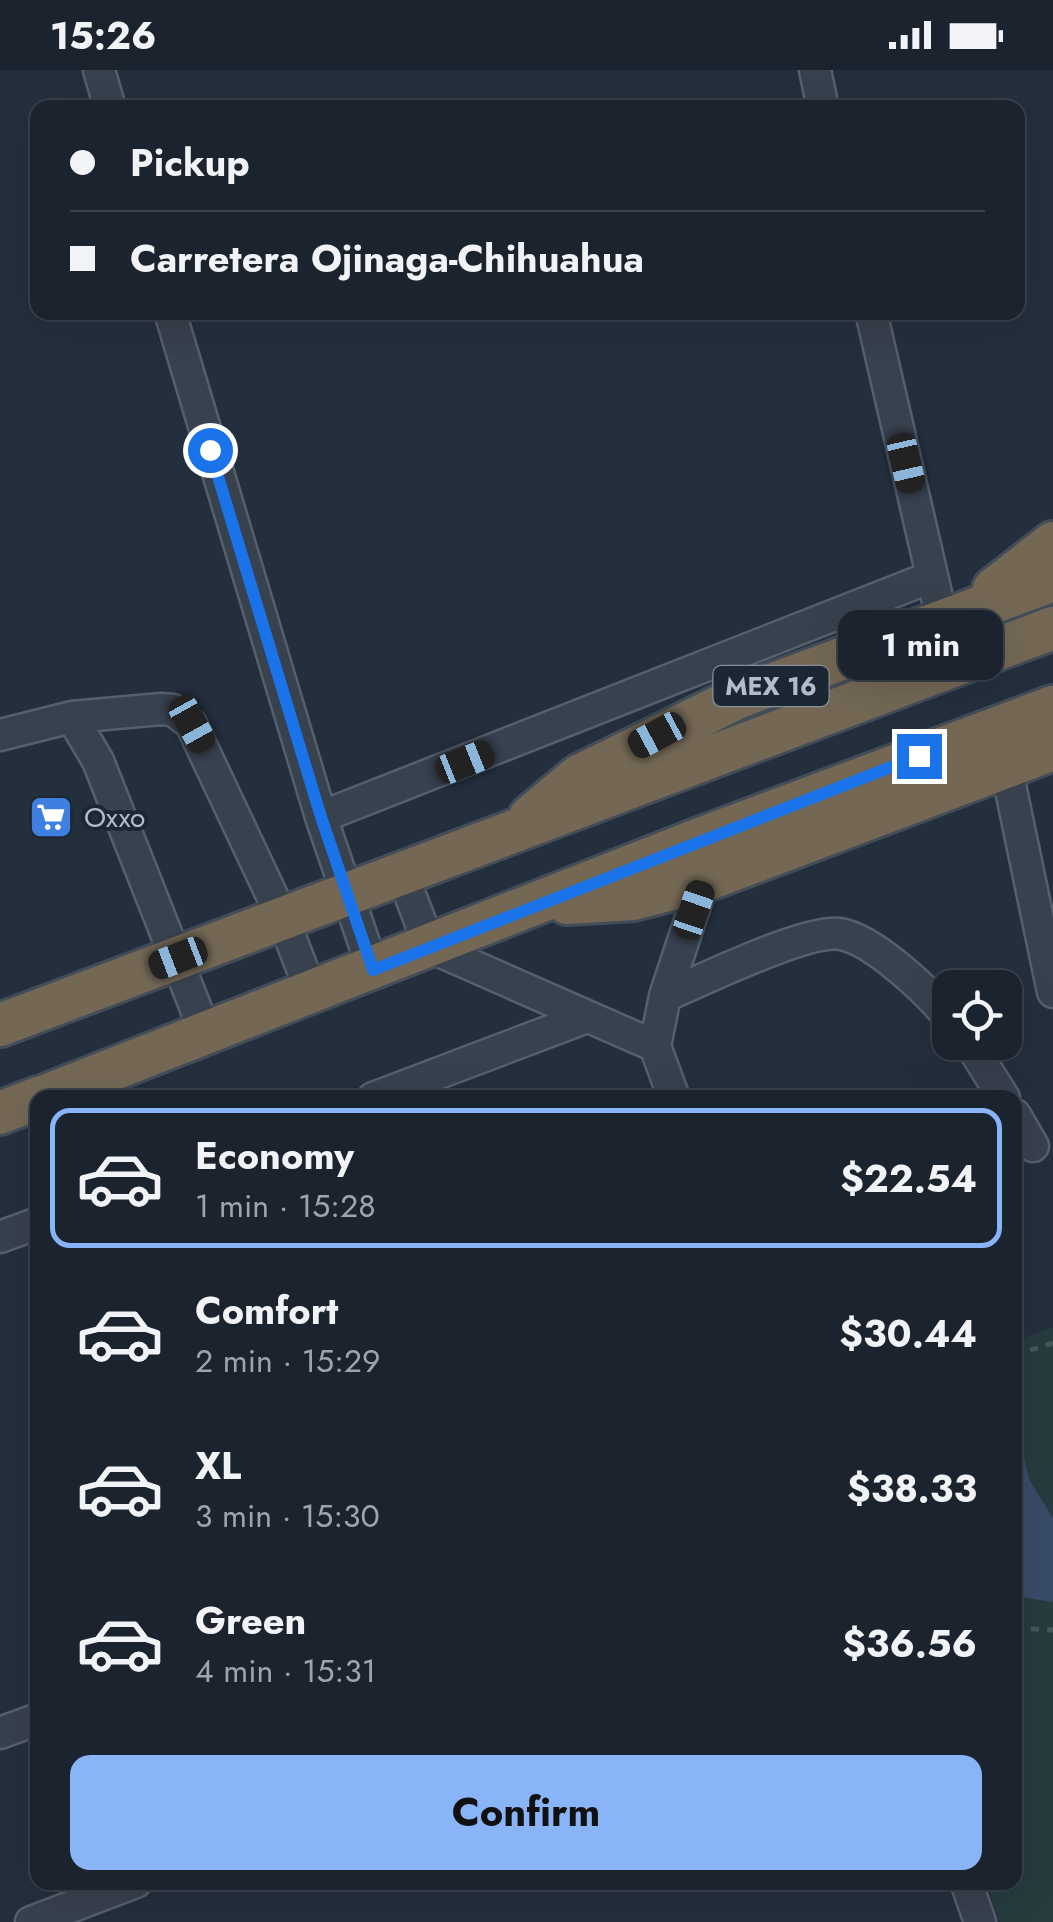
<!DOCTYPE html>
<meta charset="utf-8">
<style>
:root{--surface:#1b232e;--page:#242b36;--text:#f1f3f6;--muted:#a0a4aa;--line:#39404a;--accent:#8ab4f8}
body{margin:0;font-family:Jost,sans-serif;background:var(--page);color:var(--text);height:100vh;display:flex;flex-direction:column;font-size:38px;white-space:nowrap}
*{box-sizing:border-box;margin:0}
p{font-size:32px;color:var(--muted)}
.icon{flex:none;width:55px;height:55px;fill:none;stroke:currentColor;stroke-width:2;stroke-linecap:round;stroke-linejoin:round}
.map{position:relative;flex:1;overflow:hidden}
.drawer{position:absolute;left:30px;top:1020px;width:992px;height:800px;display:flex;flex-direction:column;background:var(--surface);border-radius:20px;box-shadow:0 10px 40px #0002,0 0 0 2px var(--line)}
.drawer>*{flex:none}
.hud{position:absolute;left:30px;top:30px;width:995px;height:220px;border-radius:20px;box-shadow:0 10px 40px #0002,0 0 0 2px var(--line);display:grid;align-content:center;height:220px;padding:0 40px;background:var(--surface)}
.controls{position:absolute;left:932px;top:900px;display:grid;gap:20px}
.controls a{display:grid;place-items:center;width:90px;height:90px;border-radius:20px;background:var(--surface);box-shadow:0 10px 40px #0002,0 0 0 2px var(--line);font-size:50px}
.end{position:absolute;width:45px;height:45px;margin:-22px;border:12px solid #1a73e8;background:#fff;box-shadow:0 0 0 5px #fff}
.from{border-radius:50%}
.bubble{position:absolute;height:70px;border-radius:20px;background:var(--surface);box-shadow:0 10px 40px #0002,0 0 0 2px var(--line);font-size:32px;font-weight:700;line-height:70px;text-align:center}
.car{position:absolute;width:30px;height:60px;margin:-30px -15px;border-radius:12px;box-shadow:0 0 8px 2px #0007;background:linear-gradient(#222 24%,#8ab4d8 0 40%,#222 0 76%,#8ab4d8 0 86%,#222 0)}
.hud b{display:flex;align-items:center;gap:35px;height:95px;font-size:38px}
.hud b+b{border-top:2px solid var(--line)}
.hud i{width:25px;height:25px;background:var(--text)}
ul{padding:18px 0 0;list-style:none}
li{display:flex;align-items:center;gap:30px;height:140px;margin:0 20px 15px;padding:0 20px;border:5px solid transparent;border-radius:20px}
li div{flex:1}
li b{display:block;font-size:38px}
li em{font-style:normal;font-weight:700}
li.current{border-color:var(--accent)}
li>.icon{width:90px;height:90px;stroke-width:1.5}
.button{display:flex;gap:20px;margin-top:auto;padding:20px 40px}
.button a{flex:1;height:115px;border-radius:20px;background:var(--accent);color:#111;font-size:40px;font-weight:700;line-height:115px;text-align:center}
.status{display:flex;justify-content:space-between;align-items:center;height:70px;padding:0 50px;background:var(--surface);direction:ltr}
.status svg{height:28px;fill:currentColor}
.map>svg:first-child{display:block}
.green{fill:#263c3f}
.water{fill:#394c67}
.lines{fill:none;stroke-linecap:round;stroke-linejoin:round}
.minor-casing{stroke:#565f6c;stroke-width:35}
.highway-casing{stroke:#434c59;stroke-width:48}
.path{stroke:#44595c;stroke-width:5;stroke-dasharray:8 8;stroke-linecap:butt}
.minor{stroke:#38414e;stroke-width:30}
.highway{stroke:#746855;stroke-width:42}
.route{stroke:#1a73e8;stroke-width:12}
.labels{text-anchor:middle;stroke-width:8;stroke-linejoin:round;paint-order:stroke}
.shield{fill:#1d2633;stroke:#878f9c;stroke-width:2.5}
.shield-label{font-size:25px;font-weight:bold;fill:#b4bcc9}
.poi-label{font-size:28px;fill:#b4bcc9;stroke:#1d2633;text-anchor:start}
</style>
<div class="status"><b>15:26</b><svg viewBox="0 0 49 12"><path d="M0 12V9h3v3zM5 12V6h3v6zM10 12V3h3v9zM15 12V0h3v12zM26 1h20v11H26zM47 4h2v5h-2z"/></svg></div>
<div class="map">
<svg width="1053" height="1852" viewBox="0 0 1053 1852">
<rect width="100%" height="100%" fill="#242f3e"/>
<path class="green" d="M1053 1257V1852H1000L986 1813 1015 1812V1271Z"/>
<path class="water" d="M1015 1356 1030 1411 1053 1448V1532L1015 1526Z"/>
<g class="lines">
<g class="minor-casing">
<path id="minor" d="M99 0 110 38
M815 0 823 38
M170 242 321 747 373 899
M871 242 943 553
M72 647 161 639 173 640 191 654 283 849 312 924
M0 665 72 647 98 691 206 964
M1006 696 1053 922
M321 747 931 507
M402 804 430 877 655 976
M665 926C701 911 806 859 840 864 873 869 930 923 950 949
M969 972 1004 1028
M373 1028 587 947
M674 1028 655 976 665 926 703 811
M1015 1045 1033 1076
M0 1167 38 1153
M0 1663 38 1649
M966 1812 980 1852
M31 1852 136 1812"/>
</g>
<g class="highway-casing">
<path id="highway" d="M994 519 1053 473
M530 747 579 706 739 627 1053 510
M567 833 633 829 703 811 1053 679
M0 955 1053 558
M40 1028 697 770 1053 637
M0 1043 38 1028"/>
</g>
<path class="path" d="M1015 1285 1053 1273
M1015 1558 1053 1560"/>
<use href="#minor" class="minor"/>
<use href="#highway" class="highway"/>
</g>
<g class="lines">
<path class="route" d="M210 380 321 747 373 900 919 686"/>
</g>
<defs>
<g id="supermarket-square" transform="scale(2.25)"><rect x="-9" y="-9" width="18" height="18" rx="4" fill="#3f7fe0" stroke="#1d2633"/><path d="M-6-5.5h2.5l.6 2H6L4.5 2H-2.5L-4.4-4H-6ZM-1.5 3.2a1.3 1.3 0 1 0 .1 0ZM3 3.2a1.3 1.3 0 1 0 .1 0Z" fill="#fff"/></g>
</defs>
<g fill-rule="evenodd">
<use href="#supermarket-square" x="51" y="747"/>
</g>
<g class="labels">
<rect class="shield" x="713.5" y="596" width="115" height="40" rx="8"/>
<g class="shield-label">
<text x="771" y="625">MEX 16</text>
</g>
<g class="poi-label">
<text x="84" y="757">Oxxo</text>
</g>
</g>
</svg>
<div class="controls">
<a><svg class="icon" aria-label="locate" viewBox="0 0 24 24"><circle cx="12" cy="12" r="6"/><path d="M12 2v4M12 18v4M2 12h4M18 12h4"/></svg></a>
</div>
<i class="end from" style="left:210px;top:380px"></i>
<i class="end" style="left:919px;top:686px"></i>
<div class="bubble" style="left:838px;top:540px;width:165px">1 min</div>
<i class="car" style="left:906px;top:393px;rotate:167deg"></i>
<i class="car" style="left:192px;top:654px;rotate:151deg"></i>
<i class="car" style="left:657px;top:665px;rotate:242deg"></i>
<i class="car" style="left:465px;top:692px;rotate:68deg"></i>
<i class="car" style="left:694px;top:840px;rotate:19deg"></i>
<i class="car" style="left:178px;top:888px;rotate:249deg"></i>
<div class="hud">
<b><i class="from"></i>Pickup</b>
<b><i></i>Carretera Ojinaga-Chihuahua</b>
</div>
<section class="drawer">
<ul>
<li class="current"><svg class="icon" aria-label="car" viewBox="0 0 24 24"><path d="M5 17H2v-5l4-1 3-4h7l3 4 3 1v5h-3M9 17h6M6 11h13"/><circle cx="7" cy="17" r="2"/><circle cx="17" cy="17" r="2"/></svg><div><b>Economy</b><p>1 min · 15:28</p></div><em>$22.54</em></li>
<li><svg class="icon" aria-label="car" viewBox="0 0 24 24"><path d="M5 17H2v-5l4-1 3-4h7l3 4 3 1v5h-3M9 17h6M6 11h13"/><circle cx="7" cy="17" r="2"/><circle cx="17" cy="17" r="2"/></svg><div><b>Comfort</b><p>2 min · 15:29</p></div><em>$30.44</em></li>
<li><svg class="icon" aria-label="car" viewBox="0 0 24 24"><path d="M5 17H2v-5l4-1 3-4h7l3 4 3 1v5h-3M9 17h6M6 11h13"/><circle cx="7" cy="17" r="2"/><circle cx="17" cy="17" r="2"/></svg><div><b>XL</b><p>3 min · 15:30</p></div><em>$38.33</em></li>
<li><svg class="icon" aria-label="car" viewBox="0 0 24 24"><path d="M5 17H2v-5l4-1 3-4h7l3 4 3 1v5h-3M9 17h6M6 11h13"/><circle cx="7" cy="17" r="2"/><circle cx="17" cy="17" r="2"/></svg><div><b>Green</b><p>4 min · 15:31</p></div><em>$36.56</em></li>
</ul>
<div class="button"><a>Confirm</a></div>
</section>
</div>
